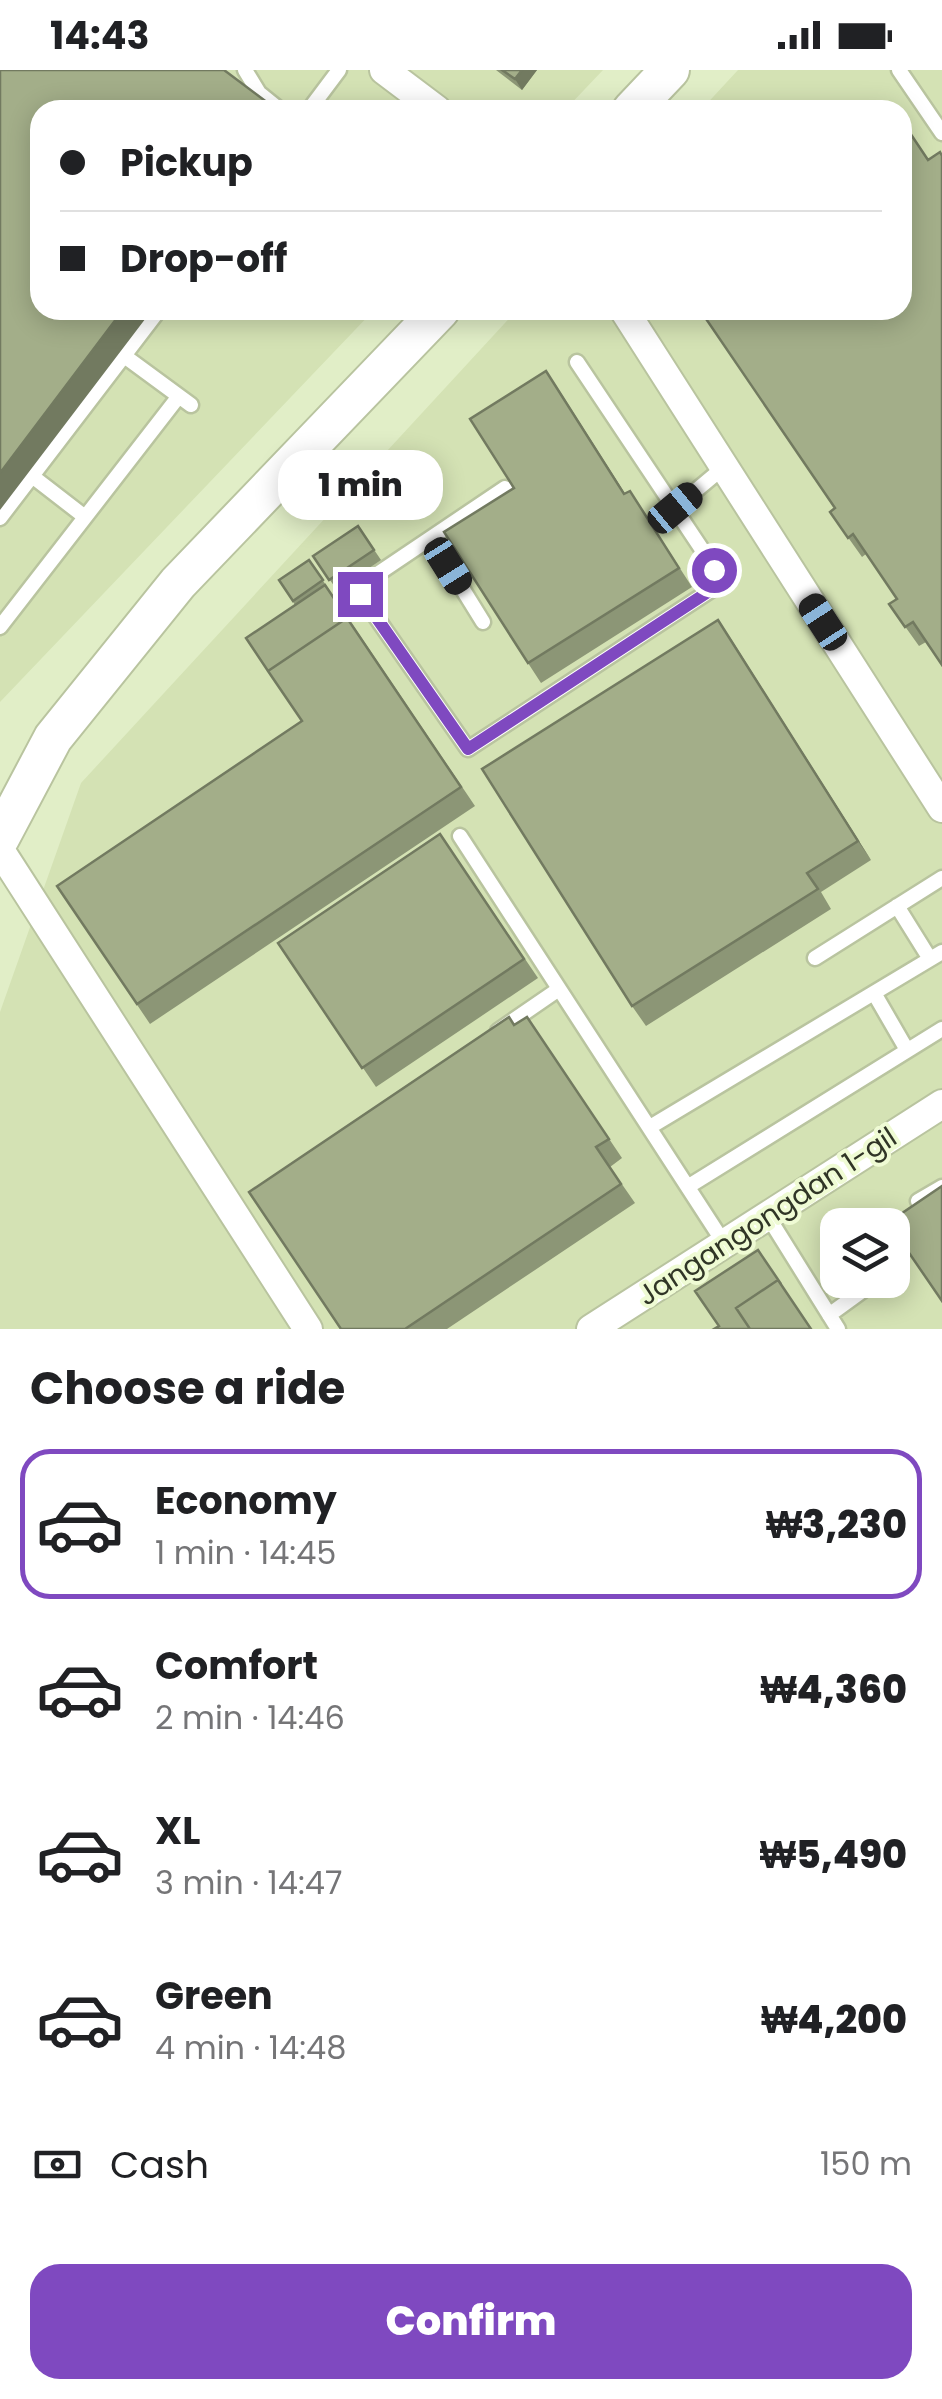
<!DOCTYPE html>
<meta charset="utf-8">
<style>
:root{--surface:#fff;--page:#f2f2f2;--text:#202124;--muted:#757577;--line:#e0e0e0;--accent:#7f49c0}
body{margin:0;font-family:Poppins,sans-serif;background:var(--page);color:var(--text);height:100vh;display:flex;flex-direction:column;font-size:38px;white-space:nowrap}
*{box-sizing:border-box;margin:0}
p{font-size:32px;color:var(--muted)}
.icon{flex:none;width:55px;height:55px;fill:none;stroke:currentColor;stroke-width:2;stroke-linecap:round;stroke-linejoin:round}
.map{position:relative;height:1259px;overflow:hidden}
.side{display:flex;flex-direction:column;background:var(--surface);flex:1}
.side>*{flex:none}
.banner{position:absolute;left:30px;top:30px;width:882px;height:220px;border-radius:30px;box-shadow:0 5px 25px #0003;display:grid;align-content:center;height:220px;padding:0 30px;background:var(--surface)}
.buttons{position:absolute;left:820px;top:1138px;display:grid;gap:20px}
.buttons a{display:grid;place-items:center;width:90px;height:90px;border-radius:20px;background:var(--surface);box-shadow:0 5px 25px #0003;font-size:50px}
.end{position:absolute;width:45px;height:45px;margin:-22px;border:12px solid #7f49c0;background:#fff;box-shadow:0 0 0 5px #fff}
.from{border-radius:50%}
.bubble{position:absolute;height:70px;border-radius:30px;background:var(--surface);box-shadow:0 5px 25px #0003;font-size:32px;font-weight:800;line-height:70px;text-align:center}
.car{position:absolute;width:30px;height:60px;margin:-30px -15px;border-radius:12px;box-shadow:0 0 8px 2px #0007;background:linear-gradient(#222 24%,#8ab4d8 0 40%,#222 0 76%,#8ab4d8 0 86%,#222 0)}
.banner b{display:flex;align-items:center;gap:35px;height:95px;font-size:38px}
.banner b+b{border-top:2px solid var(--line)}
.banner i{width:25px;height:25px;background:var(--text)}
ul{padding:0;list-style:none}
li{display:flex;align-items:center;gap:30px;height:150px;margin:0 20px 15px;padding:0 10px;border:5px solid transparent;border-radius:30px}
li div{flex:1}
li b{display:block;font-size:38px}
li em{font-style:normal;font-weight:800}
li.active{border-color:var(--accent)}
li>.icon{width:90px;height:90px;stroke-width:1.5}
h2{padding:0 30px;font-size:45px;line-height:120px}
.pay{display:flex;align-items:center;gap:25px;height:110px;padding:0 30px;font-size:38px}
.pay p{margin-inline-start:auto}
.button{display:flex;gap:20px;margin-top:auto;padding:20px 30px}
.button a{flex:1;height:115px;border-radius:30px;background:var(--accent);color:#fff;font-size:40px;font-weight:800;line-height:115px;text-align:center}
.status{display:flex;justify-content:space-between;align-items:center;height:70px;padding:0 50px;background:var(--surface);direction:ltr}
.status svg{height:28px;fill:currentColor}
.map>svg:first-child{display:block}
.built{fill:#d4e2b4;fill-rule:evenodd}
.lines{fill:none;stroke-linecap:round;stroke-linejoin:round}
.service-casing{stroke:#b9c49f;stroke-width:19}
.minor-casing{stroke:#b9c49f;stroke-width:32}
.secondary-casing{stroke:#b9c49f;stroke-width:42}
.service{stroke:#fff;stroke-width:14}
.minor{stroke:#fff;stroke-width:28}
.secondary{stroke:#fff;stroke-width:38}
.wall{fill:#8c9676}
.shaded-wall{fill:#727a60}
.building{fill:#a3ae89;stroke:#727a60;stroke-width:2.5}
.route{stroke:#7f49c0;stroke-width:12}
.labels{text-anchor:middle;stroke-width:8;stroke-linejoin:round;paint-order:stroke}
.street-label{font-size:28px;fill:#303526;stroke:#effbd4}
</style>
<div class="status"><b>14:43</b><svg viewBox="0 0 49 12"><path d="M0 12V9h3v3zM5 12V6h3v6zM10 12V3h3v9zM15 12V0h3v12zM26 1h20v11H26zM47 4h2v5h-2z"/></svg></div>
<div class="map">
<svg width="942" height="1259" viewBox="0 0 942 1259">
<rect width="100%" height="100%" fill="#e1eec7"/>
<path class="built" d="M0 0H603L565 40H40V240H374L0 632Z
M738 0H942V1259H0V942L81 713 517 240H902V40H701ZM838 1155H892V1210H838Z"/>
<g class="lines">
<g class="service-casing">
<path id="service" d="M245 0 259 23 280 40
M899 0 942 63
M309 40 339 0
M123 285 191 335
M32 406 85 447
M505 418 361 515 360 524 468 679 711 520 715 499 577 292
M675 438 724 397
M0 448 159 240
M431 468 483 552
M0 557 179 326
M460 766 724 1173
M897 836 930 889
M815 888 942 808
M874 923 907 980
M498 961 559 919
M650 1057 942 882
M689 1116 942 959
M918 1131 942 1117
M767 1145 838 1259
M830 1156 838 1167
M829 1245 873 1213 870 1210"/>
</g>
<g class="minor-casing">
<path id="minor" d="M384 0 437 40
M624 240 942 738
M0 780 308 1259
M591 1259 942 1034"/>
</g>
<g class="secondary-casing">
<path id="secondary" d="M632 40 670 0
M0 768 53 668 178 513 440 240"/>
</g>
<use href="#service" class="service"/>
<use href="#minor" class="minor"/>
<use href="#secondary" class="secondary"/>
</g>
<path class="wall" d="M496 0H537L522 20Z
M546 301 625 424 643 441 692 517 541 613 528 593 514 418Z
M835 438 926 572 919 576 889 534 897 529 866 484 862 487 830 442Z
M358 456 381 490 337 520 313 486Z
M309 490 475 736 150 954 57 816 302 651 295 535 279 510Z
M718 550 871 790 821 822 831 839 646 956 632 936Z
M440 764 538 908 376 1017 278 873Z
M527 947 622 1088 610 1097 635 1133 447 1259H341L514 955Z"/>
<path class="shaded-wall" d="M522 0H537L522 20 515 9Z
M123 240H152L0 440V403Z
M546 301 559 320 638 444 624 424Z
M718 550 731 569 871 790 858 771Z"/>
<path class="building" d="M0 0H224L276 39 40 40V240H123L0 403Z
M502 0H522L515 9Z
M906 57 928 90 940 82 942 86V595L913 552 905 557 889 534 897 529 853 464 848 468 830 442 835 438 700 240H902V59Z
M546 301 624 424 630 421 679 498 528 593 444 462 514 418 470 349Z
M358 456 374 480 329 510 313 486Z
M309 490 323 510 293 531 279 510Z
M325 515 350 552 347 548 268 601 246 568Z
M347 548 461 717 137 934 57 816 302 651 268 601Z
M718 550 858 771 807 803 818 819 632 936 482 699Z
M440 764 524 889 362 998 278 873Z
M509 947 514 955 527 947 609 1069 596 1077 621 1114 405 1259H341L249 1122Z
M942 1116V1231L892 1158V1155L889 1152Z
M758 1180 781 1214 778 1210 736 1238 750 1259H714L719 1256 695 1221Z
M778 1210 811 1259H750L736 1238Z"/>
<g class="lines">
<path class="route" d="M360 524 468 679 711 520 714 500"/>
</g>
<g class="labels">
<g class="street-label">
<text transform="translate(767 1146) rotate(-33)" y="10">Jangangongdan 1-gil</text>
</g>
</g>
</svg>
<div class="buttons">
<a><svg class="icon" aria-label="layers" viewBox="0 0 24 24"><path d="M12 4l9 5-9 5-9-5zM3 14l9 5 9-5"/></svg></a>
</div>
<i class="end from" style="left:714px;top:500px"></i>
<i class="end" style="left:360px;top:524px"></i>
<div class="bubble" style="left:278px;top:380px;width:165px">1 min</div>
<i class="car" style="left:675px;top:438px;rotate:50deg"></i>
<i class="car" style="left:448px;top:496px;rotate:148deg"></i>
<i class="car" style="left:823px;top:552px;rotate:327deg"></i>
<div class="banner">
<b><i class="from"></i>Pickup</b>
<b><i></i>Drop-off</b>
</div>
</div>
<section class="side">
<h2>Choose a ride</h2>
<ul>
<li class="active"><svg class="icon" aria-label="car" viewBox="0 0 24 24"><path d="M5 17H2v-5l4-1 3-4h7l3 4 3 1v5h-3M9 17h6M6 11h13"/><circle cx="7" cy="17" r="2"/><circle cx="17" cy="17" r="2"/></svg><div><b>Economy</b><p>1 min · 14:45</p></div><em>₩3,230</em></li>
<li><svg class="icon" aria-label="car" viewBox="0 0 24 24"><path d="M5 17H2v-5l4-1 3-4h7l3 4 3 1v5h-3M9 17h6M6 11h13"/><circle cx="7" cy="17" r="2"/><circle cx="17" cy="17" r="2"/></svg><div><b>Comfort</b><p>2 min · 14:46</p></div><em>₩4,360</em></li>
<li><svg class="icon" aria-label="car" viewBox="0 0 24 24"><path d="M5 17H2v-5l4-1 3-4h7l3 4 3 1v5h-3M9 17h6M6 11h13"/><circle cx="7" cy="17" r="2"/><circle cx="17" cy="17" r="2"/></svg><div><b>XL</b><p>3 min · 14:47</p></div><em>₩5,490</em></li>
<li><svg class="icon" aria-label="car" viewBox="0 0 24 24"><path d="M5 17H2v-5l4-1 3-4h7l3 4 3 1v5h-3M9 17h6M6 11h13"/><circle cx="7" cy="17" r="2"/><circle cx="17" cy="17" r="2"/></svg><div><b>Green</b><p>4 min · 14:48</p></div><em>₩4,200</em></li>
</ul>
<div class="pay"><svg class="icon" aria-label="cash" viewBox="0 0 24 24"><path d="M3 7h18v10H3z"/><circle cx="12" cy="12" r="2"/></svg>Cash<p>150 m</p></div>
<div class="button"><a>Confirm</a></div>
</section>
